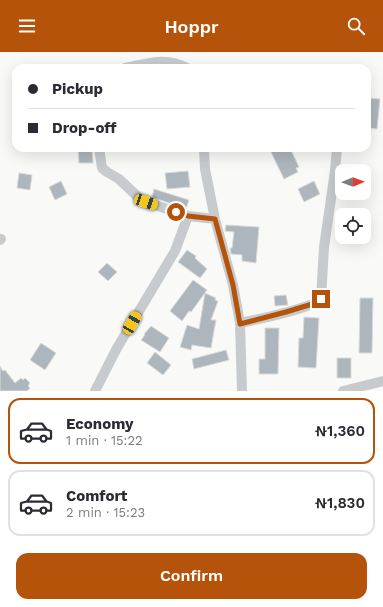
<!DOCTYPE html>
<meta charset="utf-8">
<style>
:root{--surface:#fff;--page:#f2f2f3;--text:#2b2b33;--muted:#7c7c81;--line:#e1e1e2;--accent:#b45309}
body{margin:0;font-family:"Work Sans",sans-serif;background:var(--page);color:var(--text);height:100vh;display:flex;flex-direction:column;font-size:15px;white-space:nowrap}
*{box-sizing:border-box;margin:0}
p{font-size:13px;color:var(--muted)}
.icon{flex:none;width:22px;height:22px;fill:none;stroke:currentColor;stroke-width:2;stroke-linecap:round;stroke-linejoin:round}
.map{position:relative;height:339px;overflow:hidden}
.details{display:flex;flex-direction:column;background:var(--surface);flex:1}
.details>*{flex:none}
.banner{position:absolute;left:12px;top:12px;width:359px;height:88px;border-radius:12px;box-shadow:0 4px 16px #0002;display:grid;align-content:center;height:88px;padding:0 16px;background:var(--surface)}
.needle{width:26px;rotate:89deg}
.tools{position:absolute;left:335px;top:112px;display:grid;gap:8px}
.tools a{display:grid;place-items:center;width:36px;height:36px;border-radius:8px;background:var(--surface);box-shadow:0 4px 16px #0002;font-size:20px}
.end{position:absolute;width:18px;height:18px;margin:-9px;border:5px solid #b45309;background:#fff;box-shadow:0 0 0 2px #fff}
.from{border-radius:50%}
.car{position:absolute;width:12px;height:24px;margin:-12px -6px;border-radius:5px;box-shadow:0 0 3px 1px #0007;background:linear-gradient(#f5c518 24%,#345 0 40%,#f5c518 0 76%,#345 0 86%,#f5c518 0)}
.banner b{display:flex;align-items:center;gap:14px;height:38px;font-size:15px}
.banner b+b{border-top:1px solid var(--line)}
.banner i{width:10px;height:10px;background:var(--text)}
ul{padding:7px 0 0;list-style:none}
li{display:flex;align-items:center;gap:12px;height:66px;margin:0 8px 6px;padding:0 8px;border:2px solid var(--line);border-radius:12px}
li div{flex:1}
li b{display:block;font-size:15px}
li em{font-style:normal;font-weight:600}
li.active{border-color:var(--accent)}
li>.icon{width:36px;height:36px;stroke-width:1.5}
.action{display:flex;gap:8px;margin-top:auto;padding:8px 16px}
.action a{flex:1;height:46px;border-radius:12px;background:var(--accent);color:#fff;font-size:16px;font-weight:600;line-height:46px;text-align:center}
header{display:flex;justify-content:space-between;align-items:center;height:52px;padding:0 16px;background:var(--accent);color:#fff;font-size:18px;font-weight:600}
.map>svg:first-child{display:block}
.building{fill:#adb6bc;stroke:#dbdbd9}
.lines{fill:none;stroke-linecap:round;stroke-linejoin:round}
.minor{stroke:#c7cbce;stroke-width:10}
.route{stroke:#b45309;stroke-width:5}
</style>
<header><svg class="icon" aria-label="menu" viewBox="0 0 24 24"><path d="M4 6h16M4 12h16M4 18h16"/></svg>Hoppr<svg class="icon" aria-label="search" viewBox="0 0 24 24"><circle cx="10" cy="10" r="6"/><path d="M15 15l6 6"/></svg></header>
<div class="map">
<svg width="383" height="339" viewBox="0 0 383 339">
<rect width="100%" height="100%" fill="#f9f9f7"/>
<path class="building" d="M367 46 380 47 377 77 367 76Z
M78 96H92L93 111H79Z
M269 96H290L299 115 296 116 298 120 284 127Z
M188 119 190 135 167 137 165 121Z
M19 121 32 123 30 138 17 136Z
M61 129 67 142 55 148 49 135Z
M314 129 320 142 304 150 298 137Z
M154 137 189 148 186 157 152 145Z
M226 173 259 175 256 211 242 209V203L231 202 230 196H232L234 180 225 179Z
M187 198 196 204 195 206 207 217 200 226 178 210Z
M107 211 117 220 108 229 98 220Z
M193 228 207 238 191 260 189 259 182 269 170 259Z
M205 241 216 246 215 248 218 249 211 268H216L211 296 192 293 191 298 180 295 187 273 199 277Z
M286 243 288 253 275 254 274 244Z
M360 246H373L372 301H359Z
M304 265 319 266 316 316 298 315 299 286H303Z
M151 274 169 286 160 300 141 288 145 283 144 282Z
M265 276H279L278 322H259V307H265Z
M41 291 56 301 45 318 30 308Z
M226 298 229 308 194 317 192 307Z
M155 300 171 313 163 323 147 311Z
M337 306H351V326H337Z
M0 314 3 319 5 318 15 331 21 326 23 328 25 326 30 331 28 334 30 336 27 339H0Z"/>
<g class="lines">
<path class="minor" d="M125 16C147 12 165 4 187 16
M99 96 102 116 107 120 119 127 138 145 146 150 188 164 215 167
M204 96 205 117 215 167 233 233 240 271 242 339
M0 188 1 187
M240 271C255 268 312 256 321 247L324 195 335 119 337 96
M95 339 117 296 175 199 188 164
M343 339 383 329"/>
</g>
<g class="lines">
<path class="route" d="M176 160 188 164 215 167 233 233 240 272 286 260 319 250 321 247"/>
</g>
</svg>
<div class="tools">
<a><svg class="needle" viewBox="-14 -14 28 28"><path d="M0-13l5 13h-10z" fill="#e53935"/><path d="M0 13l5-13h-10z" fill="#7c7c81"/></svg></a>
<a><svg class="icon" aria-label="locate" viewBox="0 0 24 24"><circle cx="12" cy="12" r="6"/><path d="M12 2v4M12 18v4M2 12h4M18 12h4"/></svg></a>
</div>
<i class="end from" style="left:176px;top:160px"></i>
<i class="end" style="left:321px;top:247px"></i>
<i class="car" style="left:146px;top:150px;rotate:108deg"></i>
<i class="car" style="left:132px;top:271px;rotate:30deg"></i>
<div class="banner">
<b><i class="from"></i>Pickup</b>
<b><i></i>Drop-off</b>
</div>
</div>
<section class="details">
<ul>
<li class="active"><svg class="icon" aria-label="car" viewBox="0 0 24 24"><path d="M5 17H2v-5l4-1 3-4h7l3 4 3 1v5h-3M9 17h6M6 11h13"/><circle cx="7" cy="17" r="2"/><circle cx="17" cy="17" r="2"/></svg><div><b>Economy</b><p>1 min · 15:22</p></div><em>₦1,360</em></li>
<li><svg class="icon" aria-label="car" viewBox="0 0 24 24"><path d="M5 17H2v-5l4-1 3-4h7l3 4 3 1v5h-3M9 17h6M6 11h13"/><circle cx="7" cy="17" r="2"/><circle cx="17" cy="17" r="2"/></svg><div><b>Comfort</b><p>2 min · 15:23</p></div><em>₦1,830</em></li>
</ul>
<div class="action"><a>Confirm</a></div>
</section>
